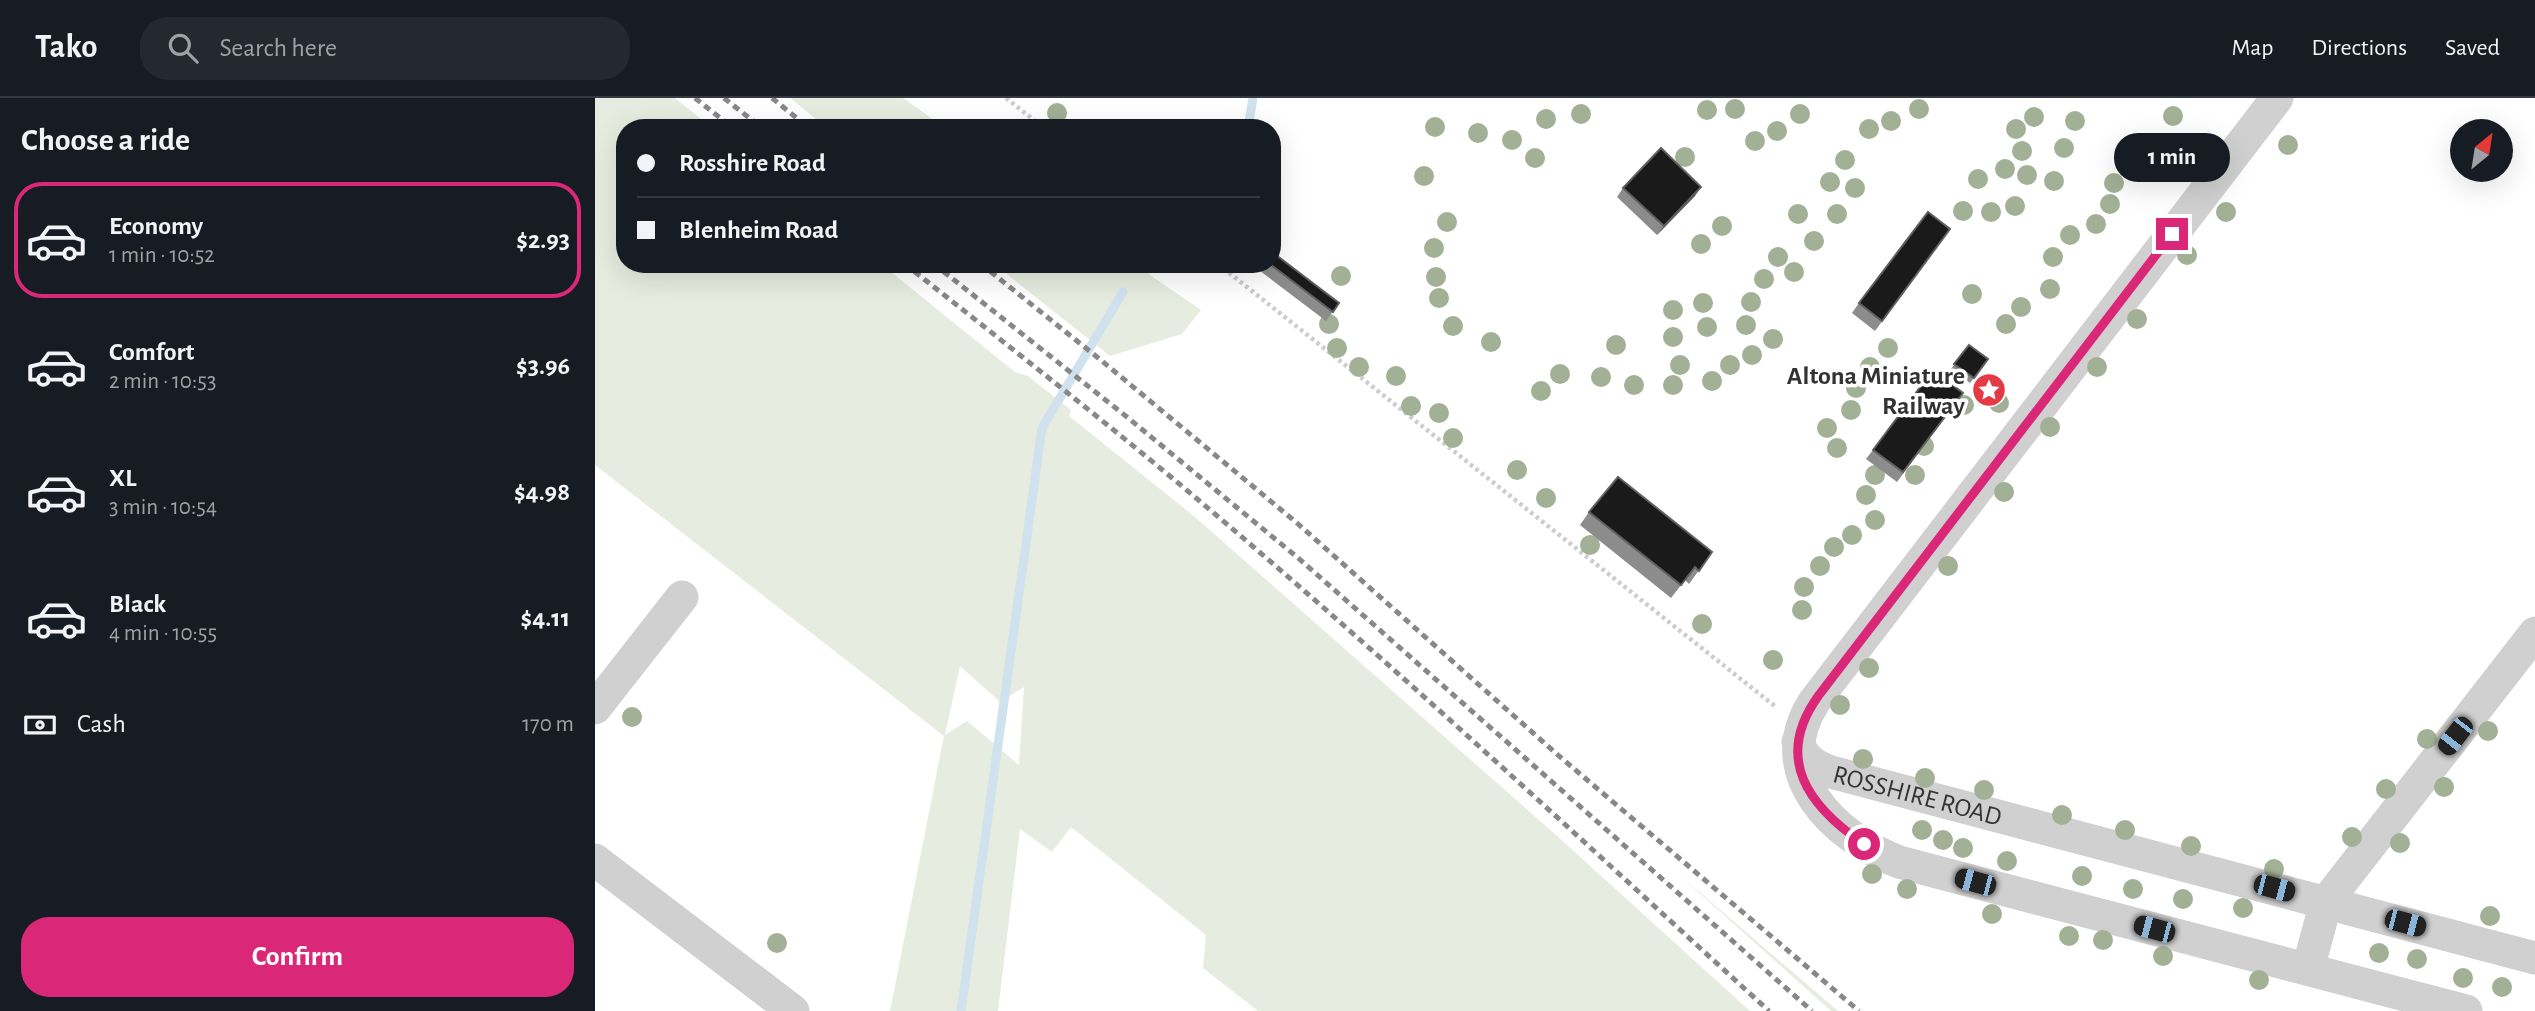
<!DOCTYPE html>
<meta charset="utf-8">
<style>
:root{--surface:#171b24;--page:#242831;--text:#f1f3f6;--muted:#9ea1a6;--line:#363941;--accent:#db2777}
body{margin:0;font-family:"Alegreya Sans",sans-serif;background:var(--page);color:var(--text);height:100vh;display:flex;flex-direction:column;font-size:26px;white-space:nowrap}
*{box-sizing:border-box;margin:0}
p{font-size:23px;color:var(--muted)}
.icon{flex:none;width:38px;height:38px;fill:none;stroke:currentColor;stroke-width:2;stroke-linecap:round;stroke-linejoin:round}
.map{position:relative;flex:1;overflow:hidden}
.drawer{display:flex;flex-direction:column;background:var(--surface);width:595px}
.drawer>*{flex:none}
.banner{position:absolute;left:21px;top:21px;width:665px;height:154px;border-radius:28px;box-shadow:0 7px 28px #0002;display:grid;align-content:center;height:154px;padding:0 21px;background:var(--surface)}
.needle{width:46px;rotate:30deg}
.controls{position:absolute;left:1855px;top:21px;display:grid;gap:14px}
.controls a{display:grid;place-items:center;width:63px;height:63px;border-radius:50%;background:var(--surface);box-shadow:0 7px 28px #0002;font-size:35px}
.end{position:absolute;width:32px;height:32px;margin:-16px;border:9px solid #db2777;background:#fff;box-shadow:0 0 0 4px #fff}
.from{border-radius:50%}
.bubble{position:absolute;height:49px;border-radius:24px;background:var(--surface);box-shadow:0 7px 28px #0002;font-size:23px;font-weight:600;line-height:49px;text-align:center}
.car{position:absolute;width:21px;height:42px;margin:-21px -10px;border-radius:9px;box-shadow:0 0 5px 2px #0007;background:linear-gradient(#222 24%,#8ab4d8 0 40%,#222 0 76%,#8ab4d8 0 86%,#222 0)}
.banner b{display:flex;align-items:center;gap:24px;height:66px;font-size:26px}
.banner b+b{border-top:2px solid var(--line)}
.banner i{width:18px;height:18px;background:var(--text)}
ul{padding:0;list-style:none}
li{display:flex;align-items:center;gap:21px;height:116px;margin:0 14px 10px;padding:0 7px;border:4px solid transparent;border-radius:28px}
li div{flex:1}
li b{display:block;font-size:26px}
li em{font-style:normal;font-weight:600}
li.active{border-color:var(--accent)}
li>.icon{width:63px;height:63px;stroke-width:1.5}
h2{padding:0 21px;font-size:32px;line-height:84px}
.pay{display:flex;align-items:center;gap:18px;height:77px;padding:0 21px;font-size:26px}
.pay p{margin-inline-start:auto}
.button{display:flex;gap:14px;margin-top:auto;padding:14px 21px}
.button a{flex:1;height:80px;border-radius:28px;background:var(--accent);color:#fff;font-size:28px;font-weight:600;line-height:80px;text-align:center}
header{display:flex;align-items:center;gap:42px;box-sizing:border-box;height:98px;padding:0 35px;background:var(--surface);border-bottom:2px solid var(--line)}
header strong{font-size:33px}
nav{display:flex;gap:38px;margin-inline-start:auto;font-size:24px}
.search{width:490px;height:63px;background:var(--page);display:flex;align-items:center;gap:18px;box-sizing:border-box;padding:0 24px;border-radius:28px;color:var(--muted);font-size:26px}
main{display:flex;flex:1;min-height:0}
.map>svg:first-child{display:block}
.green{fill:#e6ecdf;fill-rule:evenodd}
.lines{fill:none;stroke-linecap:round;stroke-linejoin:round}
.stream{stroke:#cfe2ee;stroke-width:9}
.path{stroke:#cdcdcd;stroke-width:4.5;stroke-dasharray:3.5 3.5;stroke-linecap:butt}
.minor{stroke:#d0d0d0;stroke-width:33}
.rail{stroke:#888;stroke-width:5;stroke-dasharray:7 5;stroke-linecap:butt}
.tree{fill:#a2b095}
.wall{fill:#8c8c8c}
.shaded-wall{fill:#5f5f5f}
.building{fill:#1a1a1a;stroke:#5f5f5f;stroke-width:2}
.route{stroke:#db2777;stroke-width:9}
.labels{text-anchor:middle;stroke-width:7;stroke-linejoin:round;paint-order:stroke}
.poi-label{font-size:26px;font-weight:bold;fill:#333;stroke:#fff;text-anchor:end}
.street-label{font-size:26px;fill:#333;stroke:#fff}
</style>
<header>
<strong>Tako</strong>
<div class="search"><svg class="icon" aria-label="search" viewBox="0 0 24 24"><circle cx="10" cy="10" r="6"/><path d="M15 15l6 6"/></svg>Search here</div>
<nav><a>Map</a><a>Directions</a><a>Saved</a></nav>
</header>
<main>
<section class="drawer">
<h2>Choose a ride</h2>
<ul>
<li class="active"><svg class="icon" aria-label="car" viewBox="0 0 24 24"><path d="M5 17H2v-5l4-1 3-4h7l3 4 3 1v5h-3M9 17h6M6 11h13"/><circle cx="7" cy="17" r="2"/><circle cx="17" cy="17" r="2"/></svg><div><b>Economy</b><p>1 min · 10:52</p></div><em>$2.93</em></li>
<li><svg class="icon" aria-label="car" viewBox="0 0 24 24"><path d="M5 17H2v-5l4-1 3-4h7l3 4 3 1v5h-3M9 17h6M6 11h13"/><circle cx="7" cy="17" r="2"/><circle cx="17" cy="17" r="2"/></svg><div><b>Comfort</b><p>2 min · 10:53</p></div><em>$3.96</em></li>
<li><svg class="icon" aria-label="car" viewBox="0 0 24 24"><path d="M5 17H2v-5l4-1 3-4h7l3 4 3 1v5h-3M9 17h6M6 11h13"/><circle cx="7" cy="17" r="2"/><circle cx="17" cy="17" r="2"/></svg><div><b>XL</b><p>3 min · 10:54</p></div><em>$4.98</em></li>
<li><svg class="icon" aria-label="car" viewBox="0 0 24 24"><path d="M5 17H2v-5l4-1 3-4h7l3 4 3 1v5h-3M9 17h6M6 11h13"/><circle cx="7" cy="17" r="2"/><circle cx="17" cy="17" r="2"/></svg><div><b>Black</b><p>4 min · 10:55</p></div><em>$4.11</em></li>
</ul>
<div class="pay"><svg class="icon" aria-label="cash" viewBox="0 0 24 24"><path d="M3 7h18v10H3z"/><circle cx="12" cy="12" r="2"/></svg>Cash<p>170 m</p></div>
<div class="button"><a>Confirm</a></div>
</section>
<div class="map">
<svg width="1940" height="913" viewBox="0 0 1940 913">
<rect width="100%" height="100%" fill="#fff"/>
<path class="green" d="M0 0H80L117 30H30V166H286L420 274 433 278 476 312 474 318 600 419 961 737 1155 913H663L608 870 611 837 476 729 457 754 425 731 403 913H295L349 638 0 367ZM365 568 405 604 429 589 424 667 372 623 350 637Z
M195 0H308L350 30H232Z
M399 166H539L606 212 587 236 515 258Z
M1081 774 1243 913H1236Z"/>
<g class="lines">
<path class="stream" d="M653 30 658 0
M366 913 447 330 528 194"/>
<path class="path" d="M411 0 449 30
M623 166 1181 609"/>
<g class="minor">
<path d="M1682 0 1219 604C1173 675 1239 739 1304 764L1871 913"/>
<path d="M0 610 87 499"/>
<path id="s1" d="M1203 644C1208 661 1220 668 1236 674L1940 860"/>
<path d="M0 762 198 913"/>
<path d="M1713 871 1731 804 1940 535"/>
</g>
<path class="rail" d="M100 0 138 30
M129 0 167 30
M177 0 214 30
M310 166C417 251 524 334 627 422 814 581 993 748 1174 913
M339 166 532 319 702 459 1217 913
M386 166 507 263 702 425 964 658 1264 913"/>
</g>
<g class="tree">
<circle cx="1140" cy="11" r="10"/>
<circle cx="1324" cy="11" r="10"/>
<circle cx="1112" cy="12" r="10"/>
<circle cx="462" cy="15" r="10"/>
<circle cx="986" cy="16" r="10"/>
<circle cx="1205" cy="16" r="10"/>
<circle cx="1578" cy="18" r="10"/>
<circle cx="1439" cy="19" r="10"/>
<circle cx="951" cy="21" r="10"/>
<circle cx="1296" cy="23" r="10"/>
<circle cx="1480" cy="23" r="10"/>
<circle cx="840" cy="29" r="10"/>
<circle cx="1274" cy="31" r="10"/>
<circle cx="1421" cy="31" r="10"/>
<circle cx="1182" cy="33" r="10"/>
<circle cx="883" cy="35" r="10"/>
<circle cx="917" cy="42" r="10"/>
<circle cx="1160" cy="43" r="10"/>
<circle cx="1693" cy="47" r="10"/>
<circle cx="1469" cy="50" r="10"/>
<circle cx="1427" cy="53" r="10"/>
<circle cx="1090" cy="59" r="10"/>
<circle cx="940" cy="60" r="10"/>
<circle cx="1250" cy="62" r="10"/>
<circle cx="1532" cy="67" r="10"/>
<circle cx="1410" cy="71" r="10"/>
<circle cx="1432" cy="77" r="10"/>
<circle cx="829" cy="78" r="10"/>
<circle cx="1383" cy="81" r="10"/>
<circle cx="1459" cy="83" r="10"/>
<circle cx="1235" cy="84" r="10"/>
<circle cx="1519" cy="85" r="10"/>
<circle cx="1260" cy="90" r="10"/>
<circle cx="1515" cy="106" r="10"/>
<circle cx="1420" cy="108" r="10"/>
<circle cx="1368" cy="113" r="10"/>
<circle cx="1396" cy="114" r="10"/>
<circle cx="1631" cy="114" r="10"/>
<circle cx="1203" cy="116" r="10"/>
<circle cx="1242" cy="116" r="10"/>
<circle cx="852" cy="124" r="10"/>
<circle cx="1501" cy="126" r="10"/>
<circle cx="1127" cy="128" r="10"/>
<circle cx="1475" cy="137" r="10"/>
<circle cx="1219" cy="143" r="10"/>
<circle cx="1106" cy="146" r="10"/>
<circle cx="839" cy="150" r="10"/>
<circle cx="1592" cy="157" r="10"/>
<circle cx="1183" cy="159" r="10"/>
<circle cx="1458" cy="159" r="10"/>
<circle cx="1199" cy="174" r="10"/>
<circle cx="746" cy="178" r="10"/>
<circle cx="841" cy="179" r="10"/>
<circle cx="1169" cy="181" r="10"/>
<circle cx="1455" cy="191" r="10"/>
<circle cx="1377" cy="196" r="10"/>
<circle cx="844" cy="200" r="10"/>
<circle cx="1156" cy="204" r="10"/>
<circle cx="1108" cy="205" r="10"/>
<circle cx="1426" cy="209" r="10"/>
<circle cx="1078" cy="212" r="10"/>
<circle cx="1542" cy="221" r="10"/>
<circle cx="734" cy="226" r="10"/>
<circle cx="1411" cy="226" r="10"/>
<circle cx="1151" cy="227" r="10"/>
<circle cx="858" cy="228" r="10"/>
<circle cx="1112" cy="229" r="10"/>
<circle cx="1078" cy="239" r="10"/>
<circle cx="1178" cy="241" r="10"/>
<circle cx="896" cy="244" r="10"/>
<circle cx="1021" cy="247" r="10"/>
<circle cx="742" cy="250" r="10"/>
<circle cx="1293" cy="250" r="10"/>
<circle cx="1157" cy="257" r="10"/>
<circle cx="1085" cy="267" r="10"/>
<circle cx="1135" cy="267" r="10"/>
<circle cx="764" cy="269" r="10"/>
<circle cx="1275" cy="269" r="10"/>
<circle cx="1502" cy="269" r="10"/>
<circle cx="965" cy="276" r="10"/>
<circle cx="801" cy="278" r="10"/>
<circle cx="1006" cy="279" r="10"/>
<circle cx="1117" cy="283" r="10"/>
<circle cx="1039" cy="287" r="10"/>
<circle cx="1078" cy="287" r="10"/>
<circle cx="1261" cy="290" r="10"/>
<circle cx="946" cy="293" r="10"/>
<circle cx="1404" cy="305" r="10"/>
<circle cx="1369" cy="307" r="10"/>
<circle cx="816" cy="308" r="10"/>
<circle cx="1256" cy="312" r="10"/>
<circle cx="844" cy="315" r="10"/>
<circle cx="1455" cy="329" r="10"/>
<circle cx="1232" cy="330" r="10"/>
<circle cx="858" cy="340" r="10"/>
<circle cx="1329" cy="348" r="10"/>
<circle cx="1242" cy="350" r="10"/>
<circle cx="922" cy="372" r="10"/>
<circle cx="1280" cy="377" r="10"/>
<circle cx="1320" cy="377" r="10"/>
<circle cx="1409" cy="394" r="10"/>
<circle cx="1271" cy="397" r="10"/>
<circle cx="951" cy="400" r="10"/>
<circle cx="1280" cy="422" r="10"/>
<circle cx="1257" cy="437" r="10"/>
<circle cx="995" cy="447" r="10"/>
<circle cx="1239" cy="449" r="10"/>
<circle cx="1225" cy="468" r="10"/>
<circle cx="1353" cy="468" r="10"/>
<circle cx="1209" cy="489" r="10"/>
<circle cx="1207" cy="512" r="10"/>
<circle cx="1107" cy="526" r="10"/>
<circle cx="1178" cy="562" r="10"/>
<circle cx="1274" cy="570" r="10"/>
<circle cx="1245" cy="607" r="10"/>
<circle cx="37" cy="619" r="10"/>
<circle cx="1893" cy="633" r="10"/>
<circle cx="1832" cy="641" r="10"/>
<circle cx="1268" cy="661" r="10"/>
<circle cx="1330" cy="680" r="10"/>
<circle cx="1849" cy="689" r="10"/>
<circle cx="1791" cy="691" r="10"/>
<circle cx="1389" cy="692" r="10"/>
<circle cx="1467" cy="717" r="10"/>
<circle cx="1327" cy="732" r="10"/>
<circle cx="1530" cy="732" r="10"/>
<circle cx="1757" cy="739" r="10"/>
<circle cx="1348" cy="742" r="10"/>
<circle cx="1805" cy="745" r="10"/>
<circle cx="1596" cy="748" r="10"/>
<circle cx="1368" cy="750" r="10"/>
<circle cx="1412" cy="763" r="10"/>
<circle cx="1679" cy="771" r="10"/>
<circle cx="1277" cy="776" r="10"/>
<circle cx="1487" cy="778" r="10"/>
<circle cx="1312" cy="791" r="10"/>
<circle cx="1538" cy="791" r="10"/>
<circle cx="1588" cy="801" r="10"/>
<circle cx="1648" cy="810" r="10"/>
<circle cx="1397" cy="816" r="10"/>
<circle cx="1895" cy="818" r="10"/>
<circle cx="1474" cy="838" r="10"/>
<circle cx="1508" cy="842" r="10"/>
<circle cx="182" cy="845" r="10"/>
<circle cx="1784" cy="855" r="10"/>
<circle cx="1568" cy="858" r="10"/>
<circle cx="1822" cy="861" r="10"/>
<circle cx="1868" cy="880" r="10"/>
<circle cx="1664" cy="882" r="10"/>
<circle cx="1907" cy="889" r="10"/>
</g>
<path class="wall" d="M1028 90 1100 98 1062 137 1022 99Z
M1355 131 1280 233 1257 215 1264 205Z
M656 166H677L744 205 731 223Z
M1374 247 1393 261 1375 285 1356 271Z
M1368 295 1302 384 1271 361 1278 352Z
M994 414 1117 454 1094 486 1090 482 1076 500 985 427Z"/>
<path class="shaded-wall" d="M1106 89 1100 98 1062 137 1069 128Z"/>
<path class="building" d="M1066 50 1106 89 1069 128 1028 90Z
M1333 114 1355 131 1287 223 1264 205Z
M677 154 744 205 738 214 675 166H677Z
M1374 247 1393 261 1379 280 1359 266Z
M1338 272 1368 295 1308 374 1278 352Z
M1023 379 1117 454 1104 473 1100 469 1086 487 994 414Z"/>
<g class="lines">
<path class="route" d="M1269 746C1213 708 1178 660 1224 597L1577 136"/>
</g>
<defs>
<g id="sight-disc" transform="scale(1.75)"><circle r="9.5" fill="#e63946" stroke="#fff"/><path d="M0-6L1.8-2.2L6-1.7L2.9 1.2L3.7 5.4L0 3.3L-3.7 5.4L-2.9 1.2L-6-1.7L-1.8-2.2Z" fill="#fff"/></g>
</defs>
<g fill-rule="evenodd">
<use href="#sight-disc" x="1394" y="292"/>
</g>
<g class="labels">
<g class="poi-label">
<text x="1370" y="286">Altona Miniature<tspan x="1370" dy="30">Railway</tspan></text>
</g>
<g class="street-label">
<text dy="9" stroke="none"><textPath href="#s1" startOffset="136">ROSSHIRE ROAD</textPath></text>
</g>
</g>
</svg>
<div class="controls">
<a><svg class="needle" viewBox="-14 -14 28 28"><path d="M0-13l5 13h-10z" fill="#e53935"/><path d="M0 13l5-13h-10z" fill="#9ea1a6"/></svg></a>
</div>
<i class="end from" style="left:1269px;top:746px"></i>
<i class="end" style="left:1577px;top:136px"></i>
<div class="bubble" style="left:1519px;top:35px;width:116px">1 min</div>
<i class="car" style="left:1860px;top:638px;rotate:218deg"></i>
<i class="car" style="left:1380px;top:784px;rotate:285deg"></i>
<i class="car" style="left:1679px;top:790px;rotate:105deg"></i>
<i class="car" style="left:1810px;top:825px;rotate:105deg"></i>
<i class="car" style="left:1559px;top:831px;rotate:285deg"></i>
<div class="banner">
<b><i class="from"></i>Rosshire Road</b>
<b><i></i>Blenheim Road</b>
</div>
</div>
</main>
